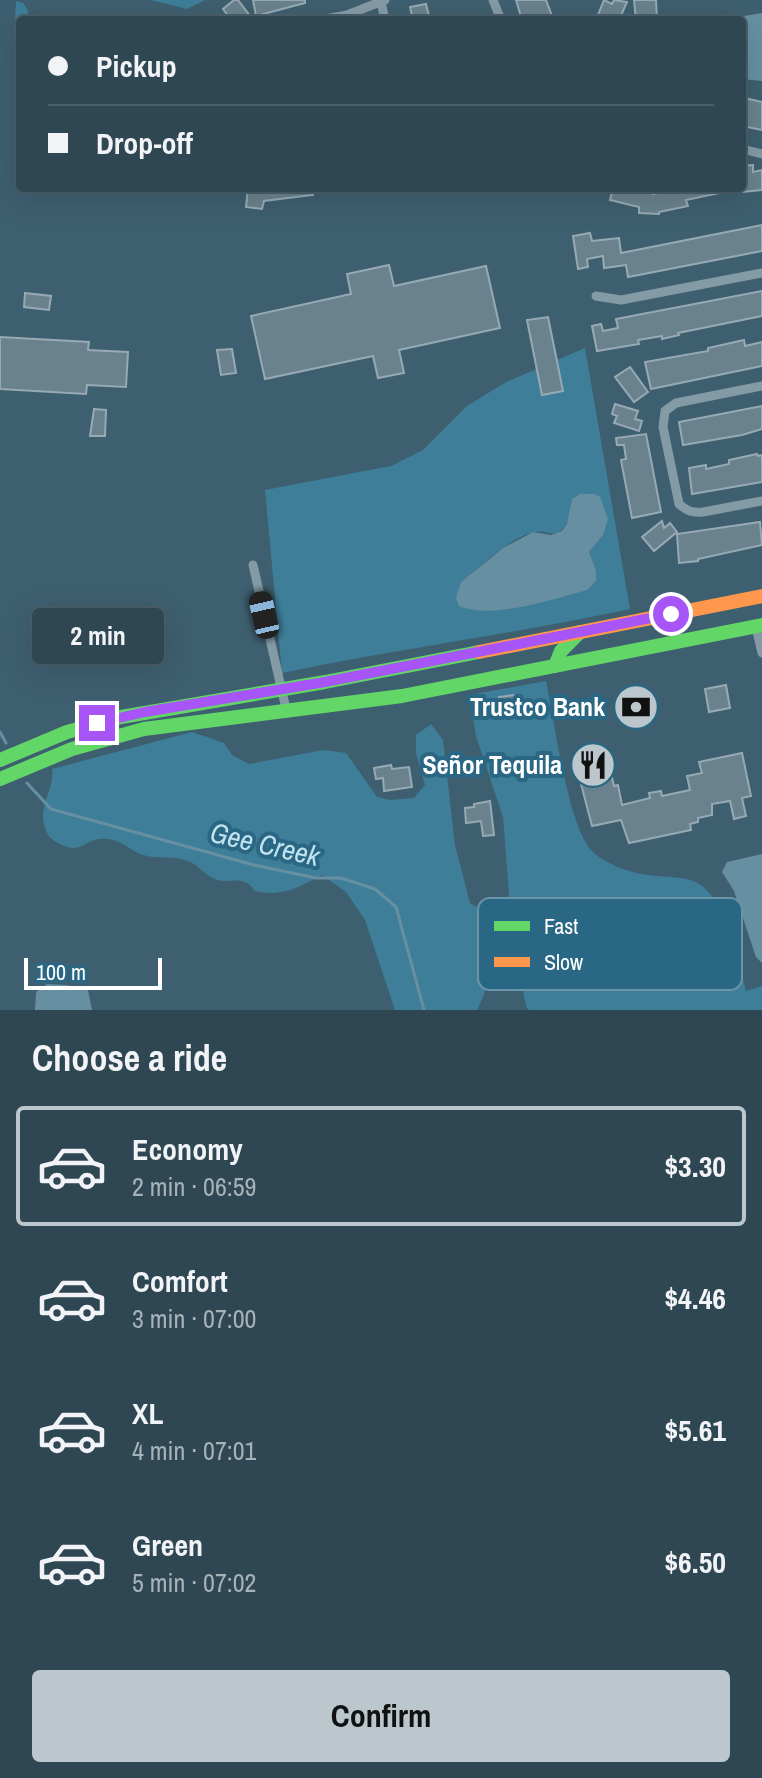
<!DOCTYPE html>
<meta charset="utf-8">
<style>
:root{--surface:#2e4753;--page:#3a515d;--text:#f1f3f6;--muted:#a7b2b8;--line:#495f6a;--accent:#bbc7cd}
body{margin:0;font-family:"Archivo Narrow",sans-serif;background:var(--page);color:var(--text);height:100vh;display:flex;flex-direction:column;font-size:30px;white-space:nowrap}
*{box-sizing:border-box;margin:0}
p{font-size:26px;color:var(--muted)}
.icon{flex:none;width:44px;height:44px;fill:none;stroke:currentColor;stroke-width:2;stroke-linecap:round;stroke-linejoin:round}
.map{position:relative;height:1010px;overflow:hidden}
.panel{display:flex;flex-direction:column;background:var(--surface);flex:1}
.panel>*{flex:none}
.top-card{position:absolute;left:16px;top:16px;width:730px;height:176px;border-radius:8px;box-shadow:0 8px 32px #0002,0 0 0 2px var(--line);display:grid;align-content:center;height:176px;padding:0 32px;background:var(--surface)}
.scale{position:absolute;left:24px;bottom:20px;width:138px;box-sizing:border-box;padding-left:8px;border:4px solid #fff;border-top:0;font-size:22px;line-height:28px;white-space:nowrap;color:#fff;-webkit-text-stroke:6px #296784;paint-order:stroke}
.end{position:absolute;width:36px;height:36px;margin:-18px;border:10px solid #a855f7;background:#fff;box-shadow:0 0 0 4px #fff}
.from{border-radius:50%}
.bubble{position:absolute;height:56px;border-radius:8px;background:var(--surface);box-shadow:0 8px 32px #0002,0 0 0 2px var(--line);font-size:26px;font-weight:700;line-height:56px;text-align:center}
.car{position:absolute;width:24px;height:48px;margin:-24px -12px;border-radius:10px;box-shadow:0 0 6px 2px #0007;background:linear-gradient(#222 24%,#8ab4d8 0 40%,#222 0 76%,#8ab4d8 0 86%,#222 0)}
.top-card b{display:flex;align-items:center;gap:28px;height:76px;font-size:30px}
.top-card b+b{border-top:2px solid var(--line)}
.top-card i{width:20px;height:20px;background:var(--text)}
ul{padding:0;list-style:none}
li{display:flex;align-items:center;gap:24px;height:120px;margin:0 16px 12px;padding:0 16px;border:4px solid transparent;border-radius:8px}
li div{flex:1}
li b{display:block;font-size:30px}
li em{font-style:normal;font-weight:700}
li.active{border-color:var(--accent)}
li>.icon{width:72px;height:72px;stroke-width:1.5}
h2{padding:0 32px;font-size:36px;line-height:96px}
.button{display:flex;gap:16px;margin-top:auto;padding:16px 32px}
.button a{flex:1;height:92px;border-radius:8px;background:var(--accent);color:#111;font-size:32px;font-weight:700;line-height:92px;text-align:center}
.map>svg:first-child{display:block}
.green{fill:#3e7e99;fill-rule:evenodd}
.water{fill:#678fa2}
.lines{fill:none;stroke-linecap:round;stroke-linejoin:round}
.stream{stroke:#678fa2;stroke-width:3}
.building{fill:#69828d;stroke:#97aab4;stroke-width:2}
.street{stroke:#849aa5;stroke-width:9}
.fast{stroke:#63d668;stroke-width:14}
.slow{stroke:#ff974d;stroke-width:14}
.route{stroke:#a855f7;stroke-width:10}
.labels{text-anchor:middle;stroke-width:8;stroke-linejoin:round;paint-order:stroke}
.poi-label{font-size:26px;font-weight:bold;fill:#fff;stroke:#296784;text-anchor:end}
.water-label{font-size:28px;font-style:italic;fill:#c1e2ef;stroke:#296784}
.key{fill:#296784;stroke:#6995a9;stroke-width:2}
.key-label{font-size:22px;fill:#fff}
</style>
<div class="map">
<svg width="762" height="1010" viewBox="0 0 762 1010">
<rect width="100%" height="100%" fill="#3e5f6f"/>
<path class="green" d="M151 0H205L187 9Z
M16 1 23 3 28 10V20H20V33L14 39Z
M585 348 630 609C514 634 397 649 282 673L265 490 391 466 423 450 467 406 506 382ZM580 494H595L603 535 589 552 596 570 461 582C483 565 507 539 534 532 545 529 554 539 563 529 570 522 570 508 572 499Z
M546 681C554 718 568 827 592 851 603 863 626 871 642 874 657 877 675 876 690 880 725 889 739 961 746 991L762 986V1010H529L526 1006 512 933 503 817 476 736 469 695Z
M431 724 443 740 455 845 470 903 488 914C497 949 493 978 477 1010H395L365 920 346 892 322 875C297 888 283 897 255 891 243 874 232 884 217 880 205 876 197 863 185 860 172 856 157 859 143 855 126 849 121 837 98 839 90 840 83 847 75 848 67 849 52 841 48 835 34 809 55 791 52 769L192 732 224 743 232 755 249 764 323 750 346 753 377 797 390 800 414 798 425 785 416 753V735Z"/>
<path class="water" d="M762 13V81L742 79V20H719Z
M580 494H595L600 497 608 519 603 535 589 552 596 570V581L587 590C553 599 492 620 459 606L456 598 461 582 503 548 533 532 551 535 562 531 567 524 572 499Z
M762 854V963L756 957 734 891 722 872 727 862Z
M47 984 66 985 88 990 92 1010H35L36 992Z"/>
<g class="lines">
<path class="stream" d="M0 732 6 743
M27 783 51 809 254 865 316 878H341L375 889 396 907 424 1010"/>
</g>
<path class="building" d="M234 0H238L253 20H231L223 9Z
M253 0H305V3L256 16Z
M516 0H546L552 16 540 20H522Z
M604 0 612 4 614 0 627 2 619 20H596Z
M634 0H656L657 20H636Z
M426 4 430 20H413L410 7Z
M749 99 762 102V130L742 126V100Z
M753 165V172L762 170V190L743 192 742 166Z
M248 188H312L313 195 264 201 262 209 246 207Z
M613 188H653V194L671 190V188H728L729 191 686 200 688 206 659 212V214L639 213V207L610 200Z
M762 225V251L628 277 626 265 604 268 603 256 587 259 588 267 578 269 573 236 590 233 592 241 619 238 621 253Z
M389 265 394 286 486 266 500 328 399 350 404 373 378 378 373 356 265 379 251 316 351 294 347 274Z
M762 291V316L678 333 679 335 662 339V336L638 340 639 344 597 351 592 326 601 324 603 331 618 328 616 319Z
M25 293 51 296 49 310 24 307Z
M548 317 563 391 542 395 527 320Z
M0 337 89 342 88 350 128 352 126 387 87 385 86 394 0 389Z
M744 340 745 346 762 342V366L651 389 645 362 708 351V348Z
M232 349 236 373 221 375 217 350Z
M630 367 648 392 634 402 615 377Z
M615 404 638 411 635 419 642 421 639 431 614 423 617 416 612 414Z
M762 406V429L742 435 683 445 679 422Z
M94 409 106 410 105 436H90Z
M646 434 661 512 632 518 621 460 626 459 624 445H617L616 438Z
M757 454 758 456 762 455V482L692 494 689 468 706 465V469L729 464V460Z
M662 521 664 528 670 523 677 532 654 551 642 537Z
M760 522 762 545 698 559V561L679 563 677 534Z
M726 685 730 708 709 712 705 689Z
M514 695 517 711 501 714 499 697Z
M639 697H647L650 712 627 717 623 702Z
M606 751 614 786 618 785 622 805 650 798 649 793 661 791 662 796 690 790 687 776 702 773 699 762 742 753 751 796 742 798 746 816 734 819 730 801 712 804V815L698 818V822L690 824 691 830 629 843 621 820 592 826 574 757Z
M391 765 392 769 409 767 412 787 384 791 383 778 376 779 374 768Z
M490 801 494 835 483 836 481 821 466 823 465 808 474 807V804Z"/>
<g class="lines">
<path class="street" d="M493 0 501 20
M381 2 385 20
M320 20 347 15 385 0
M742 149 762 154
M596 296 621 300 762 273
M762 386 676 403 665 411 663 427 679 504C687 511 692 513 703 512L762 501
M253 565 287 713
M756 627 762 653"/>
<path class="fast" d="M555 666 561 651 580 632
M0 760 67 732 121 717 325 682 479 652
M0 779 72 749 144 729 402 696 762 625"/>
<path class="slow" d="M479 652 762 596"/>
</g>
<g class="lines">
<path class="route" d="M97 723 145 712 325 682 671 614"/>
</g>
<defs>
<g id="bank-disc" transform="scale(2.3)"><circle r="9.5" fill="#bbc7cd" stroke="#296784"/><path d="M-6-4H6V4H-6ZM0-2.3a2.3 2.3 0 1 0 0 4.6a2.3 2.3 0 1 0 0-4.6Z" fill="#111"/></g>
<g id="restaurant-disc" transform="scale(2.3)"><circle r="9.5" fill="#bbc7cd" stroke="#296784"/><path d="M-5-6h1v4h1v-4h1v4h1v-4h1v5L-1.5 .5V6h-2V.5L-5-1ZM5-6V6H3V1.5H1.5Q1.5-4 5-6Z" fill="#111"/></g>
</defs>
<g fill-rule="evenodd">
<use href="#bank-disc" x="636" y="707"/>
<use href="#restaurant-disc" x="593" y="765"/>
</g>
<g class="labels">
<g class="poi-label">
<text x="605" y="716">Trustco Bank</text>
<text x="562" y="774">Señor Tequila</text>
</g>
<g class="water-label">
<text transform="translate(265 844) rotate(13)" y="10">Gee Creek</text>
</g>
</g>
<rect x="478" y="898" width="264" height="92" rx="12" class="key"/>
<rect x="494" y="921" width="36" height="10" fill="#63d668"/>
<rect x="494" y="957" width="36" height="10" fill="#ff974d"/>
<g class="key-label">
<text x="544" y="934">Fast</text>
<text x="544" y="970">Slow</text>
</g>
</svg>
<div class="scale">100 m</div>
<i class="end from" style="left:671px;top:614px"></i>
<i class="end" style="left:97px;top:723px"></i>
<div class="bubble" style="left:32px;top:608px;width:132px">2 min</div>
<i class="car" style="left:264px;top:615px;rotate:347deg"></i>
<div class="top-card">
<b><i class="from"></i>Pickup</b>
<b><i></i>Drop-off</b>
</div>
</div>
<section class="panel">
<h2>Choose a ride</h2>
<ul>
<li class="active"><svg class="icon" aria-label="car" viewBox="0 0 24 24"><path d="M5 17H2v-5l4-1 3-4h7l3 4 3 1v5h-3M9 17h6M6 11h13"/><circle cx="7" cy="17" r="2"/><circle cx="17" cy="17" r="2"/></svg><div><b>Economy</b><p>2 min · 06:59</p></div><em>$3.30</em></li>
<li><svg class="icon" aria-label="car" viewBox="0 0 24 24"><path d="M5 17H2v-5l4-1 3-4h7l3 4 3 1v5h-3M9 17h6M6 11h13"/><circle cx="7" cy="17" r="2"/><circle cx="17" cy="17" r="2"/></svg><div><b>Comfort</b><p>3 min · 07:00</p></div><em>$4.46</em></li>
<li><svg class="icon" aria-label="car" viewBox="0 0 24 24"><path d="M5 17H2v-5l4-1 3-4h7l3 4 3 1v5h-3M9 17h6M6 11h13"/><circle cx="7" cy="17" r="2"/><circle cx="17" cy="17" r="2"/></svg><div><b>XL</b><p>4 min · 07:01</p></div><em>$5.61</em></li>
<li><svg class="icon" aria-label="car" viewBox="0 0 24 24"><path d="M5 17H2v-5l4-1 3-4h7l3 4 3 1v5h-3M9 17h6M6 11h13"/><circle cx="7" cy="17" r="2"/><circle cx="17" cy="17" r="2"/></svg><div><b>Green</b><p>5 min · 07:02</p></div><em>$6.50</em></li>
</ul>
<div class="button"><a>Confirm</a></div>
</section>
